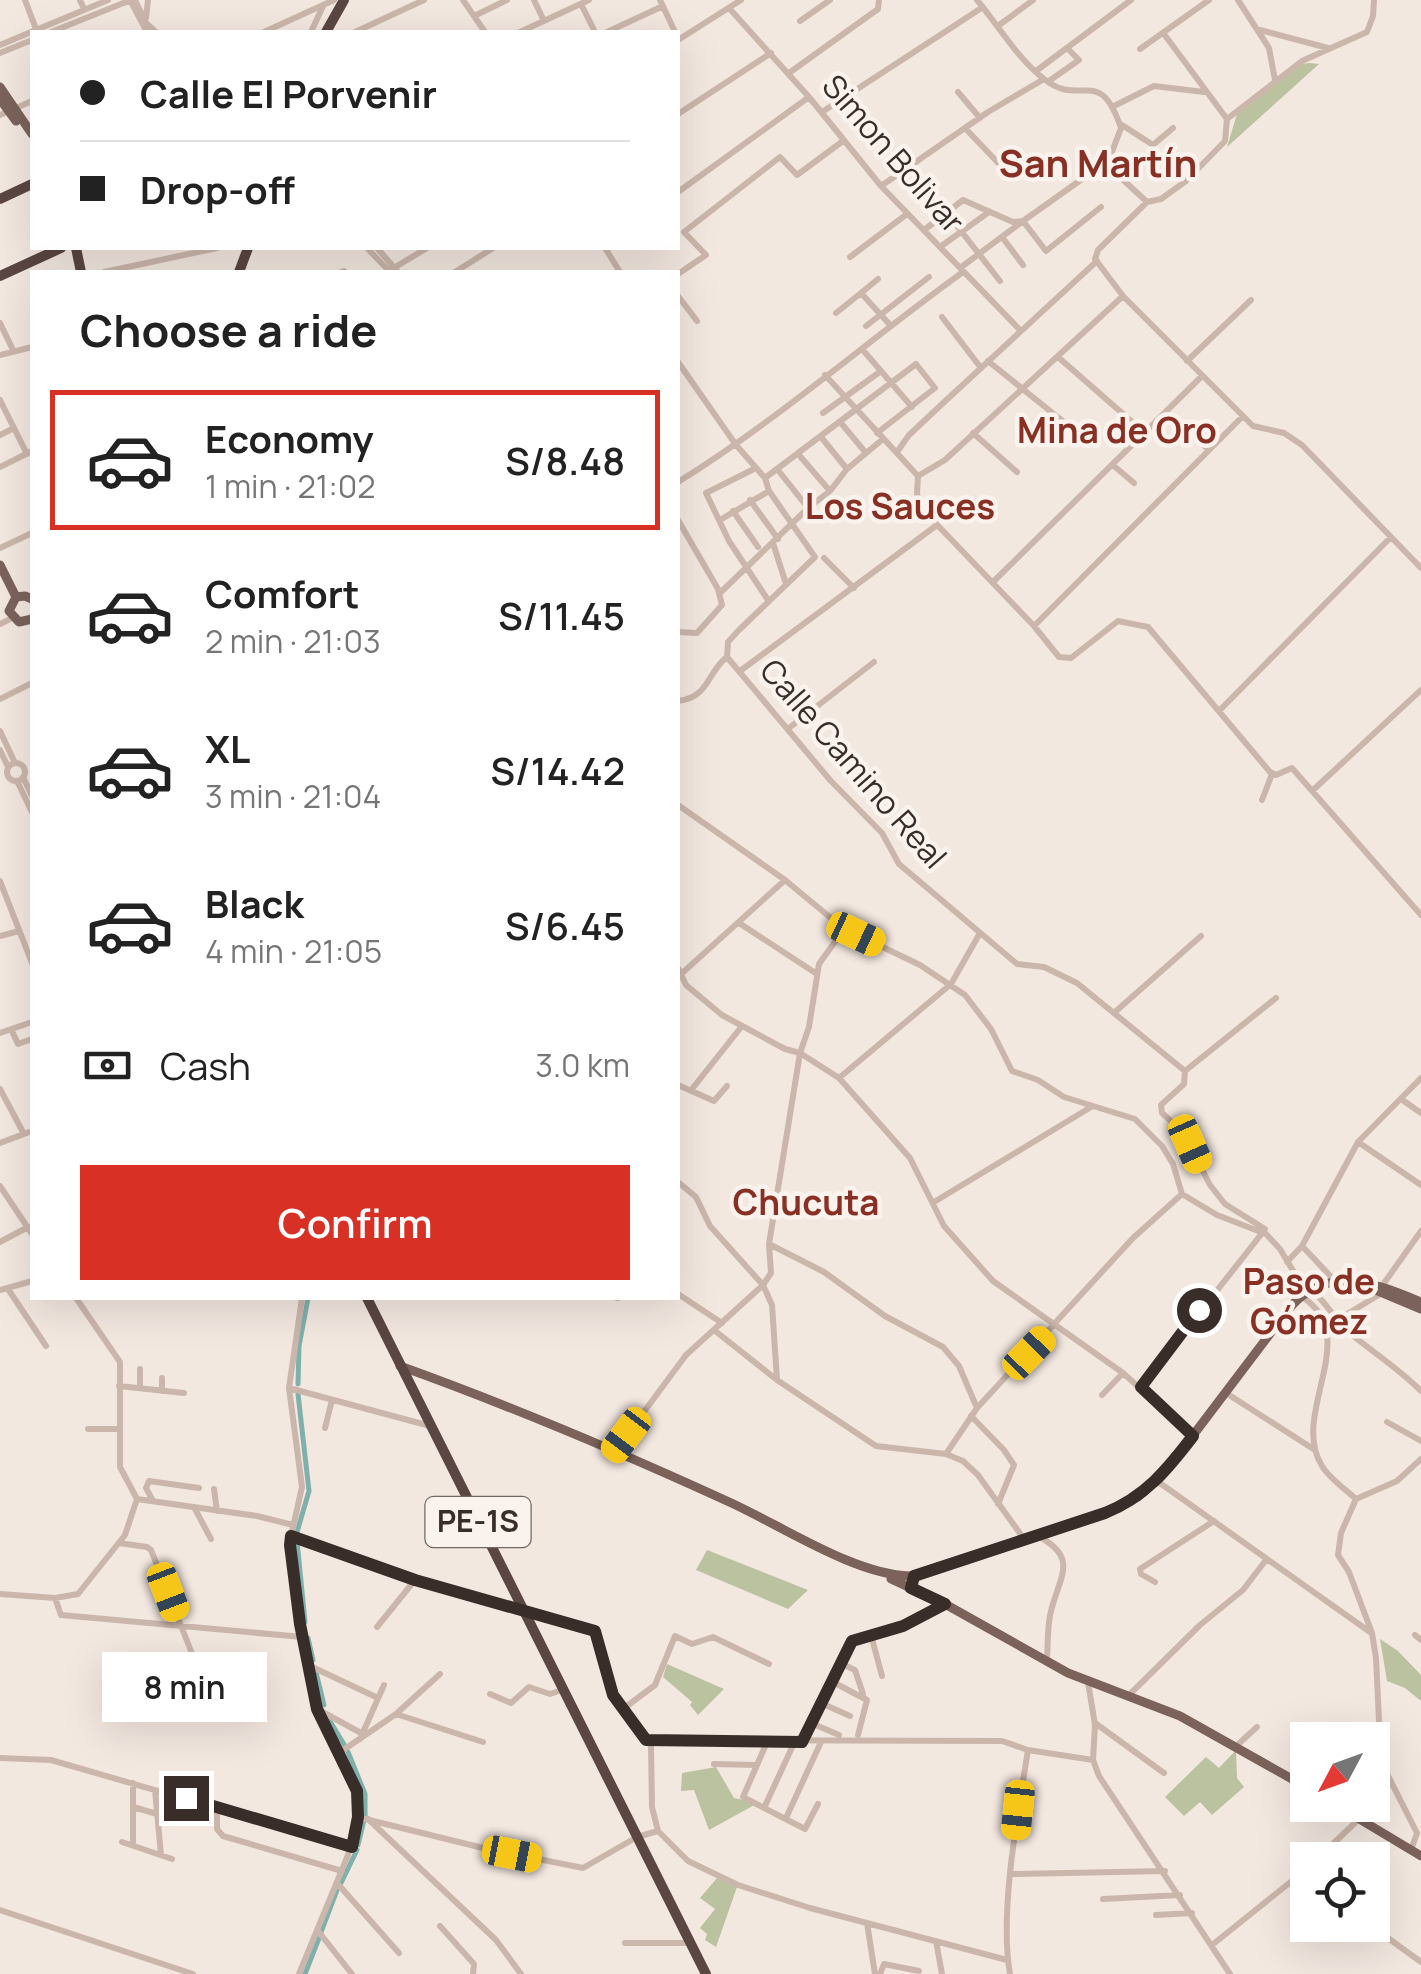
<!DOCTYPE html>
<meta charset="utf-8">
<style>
:root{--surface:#fff;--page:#f2f2f2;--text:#222;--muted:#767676;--line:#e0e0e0;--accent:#d93025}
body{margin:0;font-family:Manrope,sans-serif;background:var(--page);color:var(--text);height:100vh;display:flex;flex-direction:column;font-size:38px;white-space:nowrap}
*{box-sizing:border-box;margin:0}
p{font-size:32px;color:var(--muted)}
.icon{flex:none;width:55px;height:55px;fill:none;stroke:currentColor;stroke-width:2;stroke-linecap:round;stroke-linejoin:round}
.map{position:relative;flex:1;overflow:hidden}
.sheet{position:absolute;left:30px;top:270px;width:650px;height:1030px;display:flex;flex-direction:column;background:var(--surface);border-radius:0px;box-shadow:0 10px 40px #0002}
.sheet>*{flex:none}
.banner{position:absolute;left:30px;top:30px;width:650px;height:220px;border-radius:0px;box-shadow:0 10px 40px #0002;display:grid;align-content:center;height:220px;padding:0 50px;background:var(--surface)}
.needle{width:65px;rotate:229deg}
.fabs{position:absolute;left:1290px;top:1722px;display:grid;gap:20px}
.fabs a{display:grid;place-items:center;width:100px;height:100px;border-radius:0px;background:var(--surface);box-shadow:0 10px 40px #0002;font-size:50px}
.end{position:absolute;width:45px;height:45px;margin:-22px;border:12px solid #392d2a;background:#fff;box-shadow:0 0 0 5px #fff}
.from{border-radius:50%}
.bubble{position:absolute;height:70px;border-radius:0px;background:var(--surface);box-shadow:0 10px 40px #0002;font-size:32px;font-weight:600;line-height:70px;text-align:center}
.car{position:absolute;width:30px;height:60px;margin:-30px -15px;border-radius:12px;box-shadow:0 0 8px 2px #0007;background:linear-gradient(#f5c518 24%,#345 0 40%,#f5c518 0 76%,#345 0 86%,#f5c518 0)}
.banner b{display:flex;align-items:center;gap:35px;height:95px;font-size:38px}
.banner b+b{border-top:2px solid var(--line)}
.banner i{width:25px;height:25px;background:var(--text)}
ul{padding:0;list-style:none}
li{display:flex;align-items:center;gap:30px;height:140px;margin:0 20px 15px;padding:0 30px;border:5px solid transparent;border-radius:0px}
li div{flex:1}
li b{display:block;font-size:38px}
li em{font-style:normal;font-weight:600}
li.current{border-color:var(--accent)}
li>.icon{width:90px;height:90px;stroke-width:1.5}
h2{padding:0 50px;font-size:45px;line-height:120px}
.pay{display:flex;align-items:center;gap:25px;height:110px;padding:0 50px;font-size:38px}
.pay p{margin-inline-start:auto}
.action{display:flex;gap:20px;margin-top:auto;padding:20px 50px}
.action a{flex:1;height:115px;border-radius:0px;background:var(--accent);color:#fff;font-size:40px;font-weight:600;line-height:115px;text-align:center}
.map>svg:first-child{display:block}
.green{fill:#bbc29f}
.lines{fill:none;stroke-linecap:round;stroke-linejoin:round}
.canal{stroke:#7fb0ac;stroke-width:5}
.minor{stroke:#cbb6ab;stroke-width:6}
.major{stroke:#7b635c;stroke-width:9}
.highway{stroke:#5a4642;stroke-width:10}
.route{stroke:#392d2a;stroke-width:12}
.labels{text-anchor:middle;stroke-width:9;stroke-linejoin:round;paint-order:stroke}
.shield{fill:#faf2ed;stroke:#736864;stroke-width:2.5}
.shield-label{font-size:30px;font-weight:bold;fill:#392d2a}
.street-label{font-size:32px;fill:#392d2a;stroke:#faf2ed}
.neighbourhood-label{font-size:35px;font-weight:bold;fill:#883024;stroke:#faf2ed}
.quarter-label{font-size:38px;font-weight:bold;fill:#883024;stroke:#faf2ed}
</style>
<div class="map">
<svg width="1421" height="1974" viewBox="0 0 1421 1974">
<rect width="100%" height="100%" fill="#f3e8e0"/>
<path class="green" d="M1310 63 1319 64 1227 147 1237 114 1301 64Z
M707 1550 808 1590 788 1609 696 1570Z
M1380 1639 1398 1651 1421 1675V1701L1405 1688 1387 1681Z
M667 1664 724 1689 698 1715 690 1705 692 1702 663 1677Z
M1236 1750 1237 1778 1244 1787 1212 1815 1200 1802 1184 1816 1165 1797 1206 1757 1219 1768Z
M716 1767 734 1798 758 1803 709 1830 694 1790 681 1791 682 1773Z
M717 1878 737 1887 716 1947 705 1940 707 1934 700 1928 715 1909 700 1898Z"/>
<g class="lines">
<path class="canal" d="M298 1384 299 1346 308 1298
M297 1532 309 1491 298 1394
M297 1541 305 1622
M308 1638 313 1660
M315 1668 324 1705
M328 1718 345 1746
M348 1752 365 1794V1816
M358 1845 364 1820
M341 1883 357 1850
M321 1932 337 1890
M305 1974 319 1938"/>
<path class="minor" d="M25 0 36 29
M80 0 84 9
M130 0 147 32
M135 0 146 23 156 32
M463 0 485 32
M534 0 544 21
M660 0 675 32
M977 0C998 25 1018 59 1044 79 1081 109 1099 63 1121 128L1107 165 1147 202
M1238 0 1269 48 1275 80
M581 4 595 32
M729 8 809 97 881 186 1021 331
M474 16 507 0
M146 18 148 0
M800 21 830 0
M998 26 1033 0
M1260 30 1328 48
M51 32 131 0
M264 32 334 0
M311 32 323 6
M355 32 424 0
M520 32 589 0
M607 32 663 6
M1164 34 1227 119 1225 141 1186 181 1161 199 1147 202 1098 250 1095 259 1123 296 1253 426 1284 433 1302 445 1421 568
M678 40 741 0
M0 45 108 0
M1140 49 1209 0
M0 53 32 40
M1036 71 1131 0
M789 73 878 9 879 0
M1049 81 1079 60 1067 48
M958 92 980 118
M1112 107 1154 86 1204 92
M822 112 983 7
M678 114 771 53
M0 115 32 101
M1227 119 1302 61 1367 32 1373 16 1374 0
M1122 125 1153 145 1173 128
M965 128 1002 167
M881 186 988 112 1044 79
M678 192 809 97
M947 213 1000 281
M924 230 963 200 1013 222 1023 221 1106 162
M1002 237 1023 265
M940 247 989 212
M367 248 390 272
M377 248 398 272
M605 248 620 272
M850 257 907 214
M960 268 1023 221 1046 251 1101 207
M104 272 217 248
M341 272 344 271
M387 272 427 248
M455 272 493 248
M678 274 706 255 684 232 780 157 797 175 843 141
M861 293 878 279
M678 296 697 321
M836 313 861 293 891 326
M942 317 981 368
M0 323 13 350
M866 326 929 277
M862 349 912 407
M0 355 32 347
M1058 357 1146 434
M988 361 1070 427
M1187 361 1251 300
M678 362 736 445 765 478
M825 375 918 476
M0 400 27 454
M1166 412 1209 450
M823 413 881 371
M841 423 866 453
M973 433 1017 472
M0 435 14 428
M821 437 847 469
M897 452 909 435 941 405 1097 261
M799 455 830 491
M1114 466 1134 483
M0 467 32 451
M754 469 706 493 729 541 768 600
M778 470 808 508
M918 476 917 494 922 509 1034 626 1059 657 1071 658 1118 621 1148 627 1270 772 1276 775 1292 768 1421 915
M918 476 945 460 1123 296
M765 478 916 364 935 388 877 433
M678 482C778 420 867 341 963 272
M750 500 778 539
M733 511 758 547
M678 520 718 589 722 605 697 633 678 632
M720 520 769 491
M773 543 786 584
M0 548 32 533
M824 558 854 588
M993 582 1202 376
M720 593 808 508 830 491 847 469 883 439
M0 624 12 618
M1034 626 1243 416
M727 657 830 780 882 833 899 864 1017 964 1044 967 1077 983 1185 1071
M727 657 728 642 739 630 815 557 769 491 765 478
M740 671 937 525
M0 699 32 683
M678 701C709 698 707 672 727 657
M1219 711 1391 537
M789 728 874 662
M0 731 15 763
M0 750 8 767
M7 772a9 9 0 1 1 18 0a9 9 0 1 1-18 0Z
M23 777 32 796
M17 781 32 812
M1312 791 1421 690
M1262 800 1272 774
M678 805 785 880 843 928 920 965 965 995 991 1029 1012 1071 1038 1080 1064 1097 1135 1119 1162 1146 1173 1164 1182 1194 1217 1215 1266 1234 1280 1249 1307 1294
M0 881 32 963
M739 923 817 974
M0 936 19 931
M678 968 686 985 722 1015 785 1049 800 1053 839 1078 910 1158 944 1226 993 1281 1123 1373 1193 1436
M680 975 785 880
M1115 1012 1201 936
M11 1029 18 1044 32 1039
M0 1033 32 1022
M1185 1071 1184 1084 1161 1105 1162 1113 1183 1132 1210 1185 1225 1204 1265 1229
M1185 1071 1276 998
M839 1078 951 984 980 933
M678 1085 714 1101 727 1086
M0 1089 24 1134
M692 1089 742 1026
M1401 1099 1421 1113
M1358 1142 1421 1185
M0 1143 32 1131
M0 1186 32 1234
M934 1202 1091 1107
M0 1242 28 1227
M769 1244 824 1272 885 1316 943 1347 959 1366 977 1408
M1302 1246 1336 1282
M1287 1262 1302 1246 1358 1142 1421 1078
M1382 1286 1421 1231
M8 1289 46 1346
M0 1290 32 1281
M1313 1291C1327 1304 1337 1322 1351 1334 1374 1353 1399 1369 1421 1391
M678 1294 722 1323
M1302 1297C1364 1336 1289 1414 1322 1466 1329 1478 1345 1489 1356 1499L1397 1481 1421 1459
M76 1298 120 1362V1467L137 1499 257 1516 293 1525
M617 1298H618
M1339 1319 1382 1293
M714 1330 777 1380 876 1446 946 1454 963 1461 978 1475 1024 1539
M777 1380 772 1305 763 1285 771 1273 769 1244 800 1053 809 1027 819 964 837 939 833 920
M119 1386 184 1393
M1141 1387 1263 1232
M140 1388V1369
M289 1388 430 1426
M162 1391V1378
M1226 1393 1315 1450
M1102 1395 1123 1373
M971 1416 1004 1450 1014 1465 998 1504
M1387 1422 1421 1441
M325 1428 332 1400
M88 1429H119
M615 1451 686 1355 763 1285 710 1226 696 1197 678 1182
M946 1454 977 1408 1133 1238 1182 1194
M1157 1481 1370 1632
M214 1489 217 1511
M1356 1499 1341 1533 1338 1555 1349 1572 1372 1633 1376 1658 1381 1762 1417 1833 1411 1850
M153 1501 146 1488 149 1481 199 1488
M195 1509 211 1539
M291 1536 415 1580 595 1631 613 1695 651 1746 652 1807 658 1831
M1038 1536C1079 1558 1060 1575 1051 1611 1047 1626 1048 1644 1047 1660
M119 1543 147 1547 151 1550 193 1656
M1155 1582 1141 1574 1140 1569 1214 1521
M0 1594 55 1598 78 1594 125 1535 137 1499
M55 1598 61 1615 302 1637
M377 1627 415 1580
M871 1635 882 1676
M1415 1635 1421 1640
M840 1663 855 1670 863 1694
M308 1665 378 1698
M831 1681 867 1700 858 1735
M1088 1682 1095 1725 1093 1760 1099 1776 1230 1974
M490 1694 511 1703 529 1687 550 1694 562 1690
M1128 1696 1200 1625 1243 1590 1266 1560
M821 1703 850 1716
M623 1709 655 1685 675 1636 692 1644 713 1637 769 1664
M319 1710 361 1733
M396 1714 483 1742
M811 1723 839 1735
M1095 1723 1164 1773
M360 1739 384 1685
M648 1740 1002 1741 1028 1750 1093 1760
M767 1742 743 1797 805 1829 818 1804
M802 1742 852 1641 903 1626 945 1604
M1235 1747 1257 1727
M339 1753 396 1714 440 1674
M0 1758 51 1760 351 1847
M714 1764 756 1765
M133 1783V1845
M155 1790 161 1855
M133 1807 157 1814
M217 1807V1829L223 1836 342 1871
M764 1808 795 1741
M357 1817 479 1847 583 1868 637 1837 658 1831
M786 1818 821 1742
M368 1819 496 1940 521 1974
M658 1831 688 1861 738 1885 810 1908 1007 1960
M122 1842 172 1859
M1316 1860 1359 1819
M1012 1874 1165 1871
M337 1883 399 1953
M1103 1899 1180 1895
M0 1910 193 1974
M1156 1915 1192 1913
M867 1923 875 1974
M1370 1925 1421 1962
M440 1926 474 1964 473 1974
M318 1931 352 1974
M936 1941 942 1974
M625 1943H689
M1212 1945 1308 1868
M299 1974 348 1855 357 1817V1791L317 1709 291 1560 289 1545 302 1487 289 1388 302 1298
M880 1974 884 1964 919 1971
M1010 1974C999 1913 1018 1813 1028 1750"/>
<path class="major" d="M0 87 32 134
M0 99 16 121
M0 565 16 597
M32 599 25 596 16 597 9 611 19 622 32 619
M1353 1285 1371 1288 1421 1309
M400 1366C511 1406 620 1452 727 1501 779 1524 854 1575 910 1576L1105 1513 1138 1497 1166 1471 1288 1310C1326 1263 1375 1283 1421 1302
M891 1579 945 1604 1068 1673 1180 1716 1308 1788
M1336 1805 1421 1856"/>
<path class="highway" d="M326 32 344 0
M0 199 32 184
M76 248 81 272
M239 272 248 248
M0 276 61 248
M367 1298 706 1974"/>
</g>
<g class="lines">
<path class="route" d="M186 1798 352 1847 358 1817 357 1791 317 1709 300 1624 290 1545 291 1536 415 1580 595 1631 613 1695 646 1740 802 1742 852 1641 903 1626 945 1604 911 1588 914 1576 1105 1513C1145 1497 1167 1470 1193 1436L1141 1387 1199 1310"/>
</g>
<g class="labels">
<rect class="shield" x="425.5" y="1497" width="105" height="50" rx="8"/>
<g class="shield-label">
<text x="478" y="1532">PE-1S</text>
</g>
<g class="street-label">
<text transform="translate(893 154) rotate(49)" y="11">Simon Bolivar</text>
<text transform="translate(853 764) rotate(49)" y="11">Calle Camino Real</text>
</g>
<g class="neighbourhood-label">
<text x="1117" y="443">Mina de Oro</text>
<text x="900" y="519">Los Sauces</text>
<text x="806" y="1215">Chucuta</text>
<text x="1309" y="1294">Paso de<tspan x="1309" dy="40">Gómez</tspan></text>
</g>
<g class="quarter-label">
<text x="1098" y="177">San Martín</text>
</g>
</g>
</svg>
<div class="fabs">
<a><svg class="needle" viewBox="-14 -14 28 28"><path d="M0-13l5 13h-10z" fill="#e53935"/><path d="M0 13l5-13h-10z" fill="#767676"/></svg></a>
<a><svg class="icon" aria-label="locate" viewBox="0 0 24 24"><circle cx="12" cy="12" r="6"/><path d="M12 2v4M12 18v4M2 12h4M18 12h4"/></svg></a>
</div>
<i class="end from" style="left:1199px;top:1310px"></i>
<i class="end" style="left:186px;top:1798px"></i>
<div class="bubble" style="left:102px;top:1652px;width:165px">8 min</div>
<i class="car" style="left:856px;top:934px;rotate:115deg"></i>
<i class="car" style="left:1190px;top:1144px;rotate:156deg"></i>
<i class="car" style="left:1029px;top:1353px;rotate:44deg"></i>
<i class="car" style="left:626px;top:1435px;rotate:217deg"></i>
<i class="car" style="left:168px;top:1592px;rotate:159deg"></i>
<i class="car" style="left:1018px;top:1810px;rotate:186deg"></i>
<i class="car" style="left:512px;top:1854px;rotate:101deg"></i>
<div class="banner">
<b><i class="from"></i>Calle El Porvenir</b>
<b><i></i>Drop-off</b>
</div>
<section class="sheet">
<h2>Choose a ride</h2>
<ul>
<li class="current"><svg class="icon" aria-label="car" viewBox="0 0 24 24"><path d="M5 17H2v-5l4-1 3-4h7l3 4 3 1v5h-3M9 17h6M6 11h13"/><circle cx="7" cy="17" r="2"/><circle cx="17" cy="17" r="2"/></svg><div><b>Economy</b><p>1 min · 21:02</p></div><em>S/8.48</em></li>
<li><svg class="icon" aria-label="car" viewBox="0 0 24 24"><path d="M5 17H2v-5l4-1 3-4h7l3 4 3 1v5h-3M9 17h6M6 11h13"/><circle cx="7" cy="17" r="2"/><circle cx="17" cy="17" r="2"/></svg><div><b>Comfort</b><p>2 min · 21:03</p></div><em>S/11.45</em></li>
<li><svg class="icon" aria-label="car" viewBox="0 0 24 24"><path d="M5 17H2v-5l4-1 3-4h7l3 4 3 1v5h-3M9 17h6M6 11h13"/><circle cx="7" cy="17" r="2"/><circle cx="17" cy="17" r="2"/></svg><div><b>XL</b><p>3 min · 21:04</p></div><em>S/14.42</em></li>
<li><svg class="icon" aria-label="car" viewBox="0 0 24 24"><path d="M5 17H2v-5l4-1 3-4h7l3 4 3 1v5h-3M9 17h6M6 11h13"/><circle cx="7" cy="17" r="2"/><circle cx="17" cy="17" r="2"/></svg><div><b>Black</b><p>4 min · 21:05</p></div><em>S/6.45</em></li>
</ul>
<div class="pay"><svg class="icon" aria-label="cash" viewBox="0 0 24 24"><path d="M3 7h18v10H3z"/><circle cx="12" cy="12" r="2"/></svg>Cash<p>3.0 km</p></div>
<div class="action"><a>Confirm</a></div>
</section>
</div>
